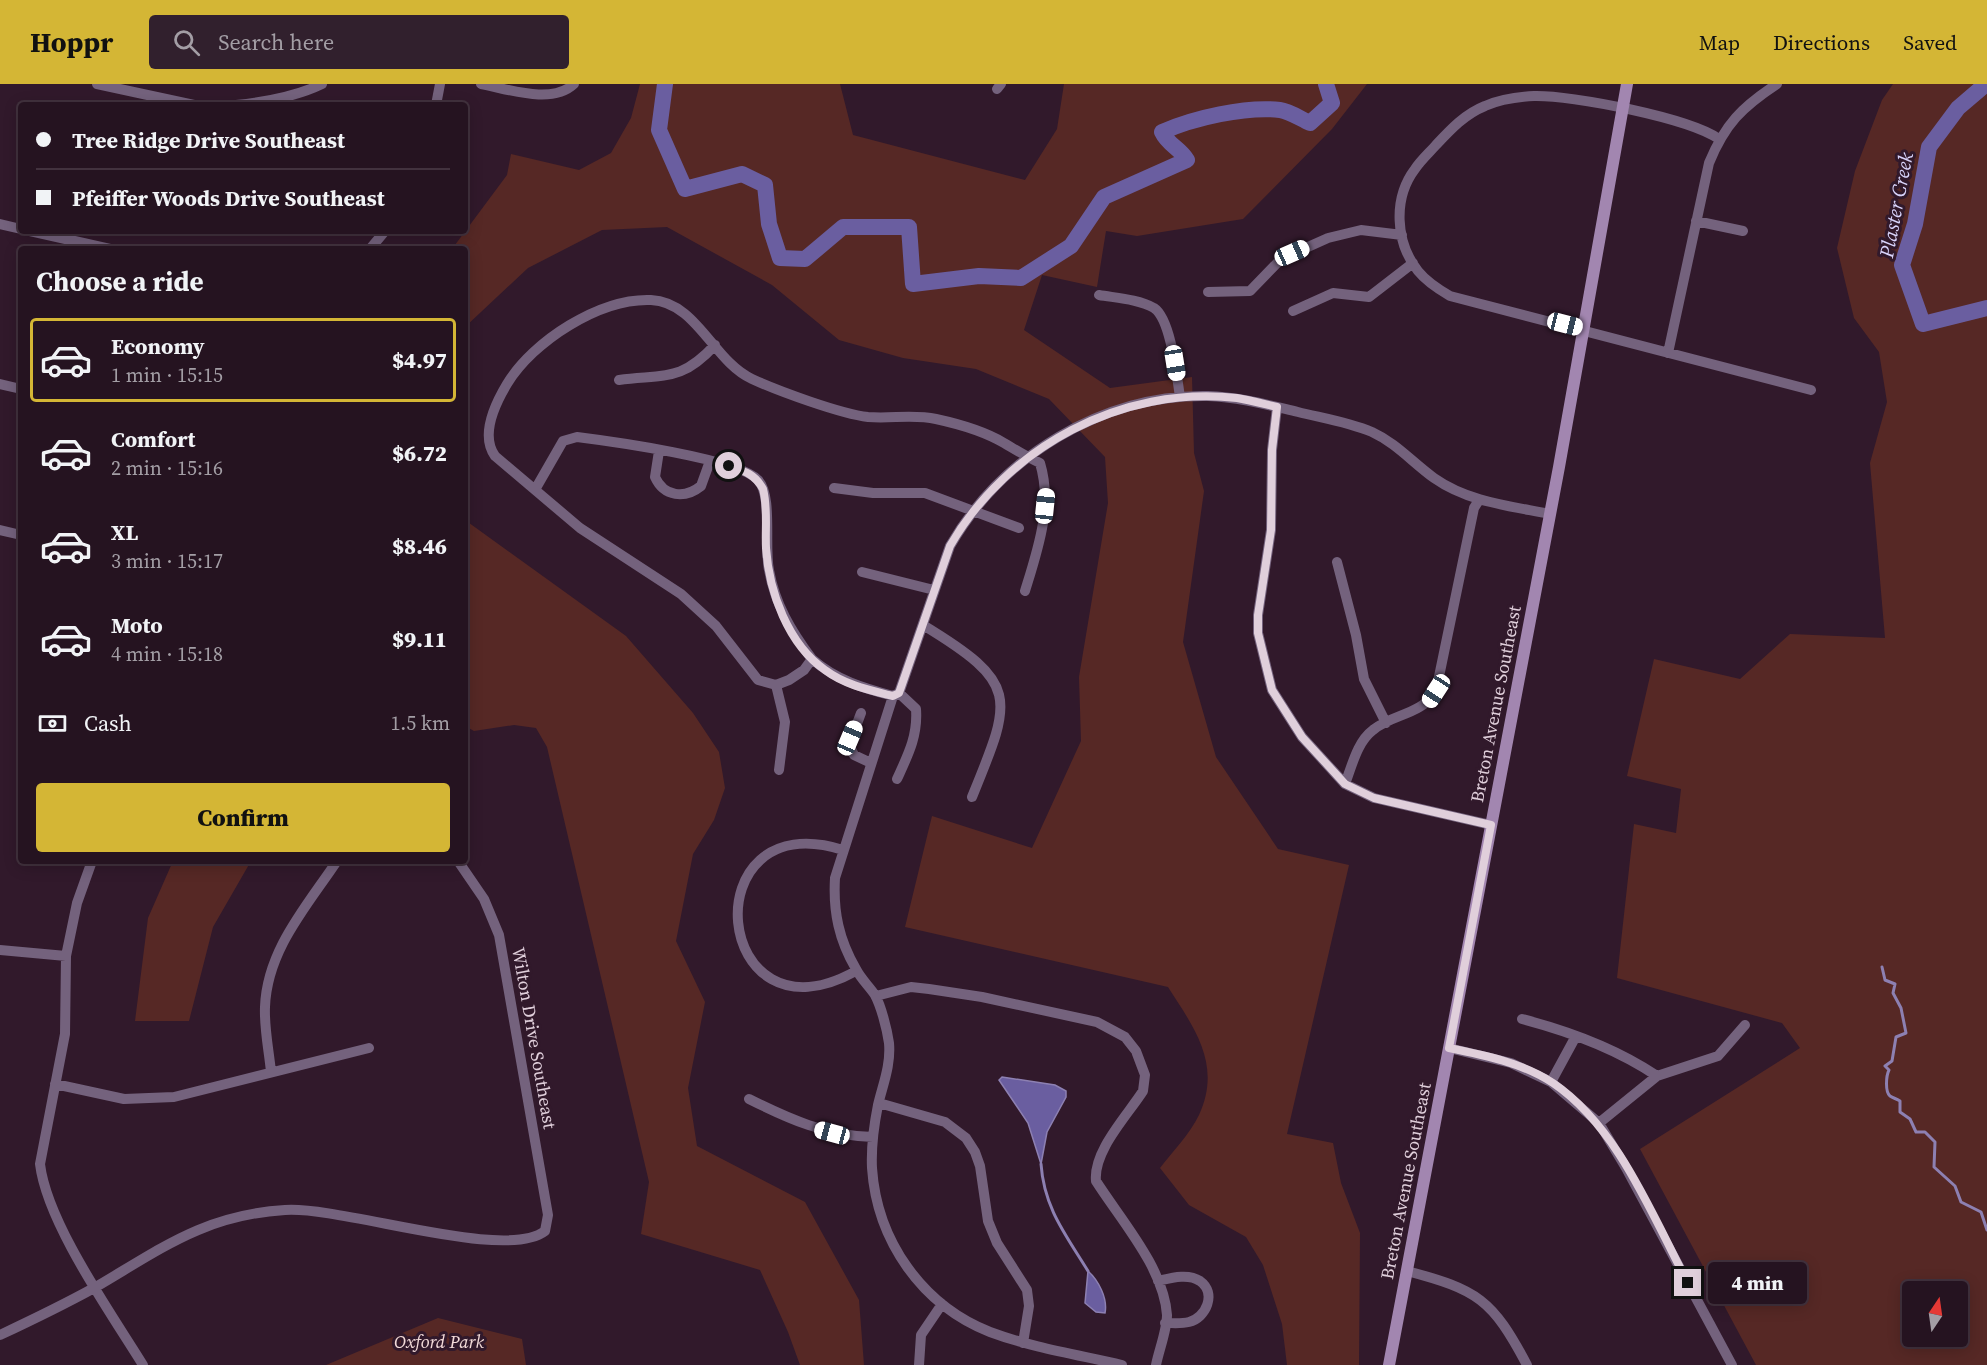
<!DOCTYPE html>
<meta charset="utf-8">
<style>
:root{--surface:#251320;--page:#31202d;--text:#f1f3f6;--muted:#a39ea5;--line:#42323e;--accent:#d4b635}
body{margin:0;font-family:"Source Serif 4",serif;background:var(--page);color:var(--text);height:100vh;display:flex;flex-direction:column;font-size:22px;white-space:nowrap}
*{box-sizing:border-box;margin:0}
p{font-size:20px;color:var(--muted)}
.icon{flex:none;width:33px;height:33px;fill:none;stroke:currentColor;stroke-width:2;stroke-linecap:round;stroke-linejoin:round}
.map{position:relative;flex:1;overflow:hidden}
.sheet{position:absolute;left:18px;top:162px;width:450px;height:618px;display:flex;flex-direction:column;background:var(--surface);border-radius:6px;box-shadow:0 3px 15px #0003,0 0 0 2px var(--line)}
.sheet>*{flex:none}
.top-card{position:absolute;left:18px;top:18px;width:450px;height:132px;border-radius:6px;box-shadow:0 3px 15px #0003,0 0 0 2px var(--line);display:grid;align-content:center;height:132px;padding:0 18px;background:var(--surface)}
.needle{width:39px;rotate:13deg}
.controls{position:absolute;left:1902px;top:1197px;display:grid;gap:12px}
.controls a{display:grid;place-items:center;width:66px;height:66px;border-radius:6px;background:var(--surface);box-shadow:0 3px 15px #0003,0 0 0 2px var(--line);font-size:30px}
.end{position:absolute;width:27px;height:27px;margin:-14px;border:8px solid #e0cfdb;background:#111;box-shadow:0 0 0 3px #111}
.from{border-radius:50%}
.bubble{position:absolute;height:42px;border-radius:6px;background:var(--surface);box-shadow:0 3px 15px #0003,0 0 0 2px var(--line);font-size:20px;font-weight:800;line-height:42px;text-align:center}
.car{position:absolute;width:18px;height:36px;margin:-18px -9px;border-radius:8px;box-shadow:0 0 4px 2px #0007;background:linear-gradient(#fff 24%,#345 0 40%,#fff 0 76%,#345 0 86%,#fff 0)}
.top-card b{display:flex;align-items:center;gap:21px;height:57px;font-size:22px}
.top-card b+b{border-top:2px solid var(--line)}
.top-card i{width:15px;height:15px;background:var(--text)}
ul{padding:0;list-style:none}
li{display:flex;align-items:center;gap:18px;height:84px;margin:0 12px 9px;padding:0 6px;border:3px solid transparent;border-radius:6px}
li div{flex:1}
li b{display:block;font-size:22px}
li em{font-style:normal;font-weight:800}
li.selected{border-color:var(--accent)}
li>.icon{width:54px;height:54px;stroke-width:1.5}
h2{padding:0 18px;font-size:27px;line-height:72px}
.pay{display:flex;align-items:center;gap:15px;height:66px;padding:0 18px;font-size:22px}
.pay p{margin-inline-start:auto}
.primary-button{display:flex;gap:12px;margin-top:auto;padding:12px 18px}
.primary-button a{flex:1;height:69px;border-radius:6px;background:var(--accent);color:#111;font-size:24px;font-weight:800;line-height:69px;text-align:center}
header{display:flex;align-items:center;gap:36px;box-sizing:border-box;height:84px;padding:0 30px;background:var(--accent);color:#111}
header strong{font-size:28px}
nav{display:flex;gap:33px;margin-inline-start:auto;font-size:21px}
.search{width:420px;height:54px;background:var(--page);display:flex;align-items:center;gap:15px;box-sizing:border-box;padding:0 21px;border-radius:6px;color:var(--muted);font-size:22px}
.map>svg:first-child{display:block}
.green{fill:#562825;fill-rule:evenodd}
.water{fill:#6a5ea0;stroke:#8d80b2;stroke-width:1.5}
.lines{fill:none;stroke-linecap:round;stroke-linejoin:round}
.stream{stroke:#8d80b2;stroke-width:3}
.river{stroke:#6a5ea0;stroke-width:16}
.street{stroke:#74627d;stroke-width:10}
.secondary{stroke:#a286b0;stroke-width:12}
.route{stroke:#e0cfdb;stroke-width:8}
.labels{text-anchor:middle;stroke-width:6;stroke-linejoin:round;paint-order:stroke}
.street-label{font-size:18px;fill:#e0cfdb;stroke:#31192b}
.park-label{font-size:18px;font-style:italic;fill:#f3dbd9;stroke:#31192b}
.water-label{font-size:20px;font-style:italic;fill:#d9d4fb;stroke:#31192b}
</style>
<header>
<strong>Hoppr</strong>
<div class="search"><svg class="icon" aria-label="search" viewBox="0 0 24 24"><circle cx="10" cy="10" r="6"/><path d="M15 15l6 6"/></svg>Search here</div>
<nav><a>Map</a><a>Directions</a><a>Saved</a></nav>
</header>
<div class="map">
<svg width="1987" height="1281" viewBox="0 0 1987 1281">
<rect width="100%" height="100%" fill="#31192b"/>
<path class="green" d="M640 0H840L853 51 1025 96 1057 45 1064 0H1367L1332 45 1243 135 1137 152 1106 147 1097 203 1042 191 1024 246 1110 304 1192 293 1194 369 1204 407 1183 558 1216 673 1278 765 1349 781 1287 1050 1333 1059 1341 1099 1360 1149 1359 1281H1287L1282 1240 1263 1181 1246 1153 1189 1121 1160 1084C1172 1068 1190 1050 1199 1031 1222 981 1195 945 1168 903L905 843 932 732 1032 764 1081 657 1079 593 1108 419 1105 373 1049 315 976 285 903 274 839 256 772 201 667 143 602 146 528 184 465 243V165H452L507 91 511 70 579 86 611 69 631 34Z
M1893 0H1987V1281H1756L1640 1065 1800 964 1782 939 1617 894 1634 740 1676 749 1681 705 1627 692 1654 575 1740 595 1790 550 1885 554 1870 379 1887 318 1879 268 1854 234 1837 164 1855 87 1882 16ZM1912 1208H1958V1252H1912Z
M465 436 626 552 693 629 719 668 725 704 714 736 693 770 676 857 705 918 688 1004 697 1062 805 1118 859 1216 864 1281H800L788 1248 760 1186 641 1150 649 1098 547 663 536 644 514 641 474 647 465 642Z
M173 777H251L213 843 189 937H135L148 834Z
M438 1234 522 1255 526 1281H326Z"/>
<path class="water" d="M1002 993 1055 1001 1066 1007V1013L1047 1048 1041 1080 1028 1039 999 996Z
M1088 1187C1098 1196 1108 1214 1105 1229L1096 1228 1085 1219Z"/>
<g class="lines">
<path class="stream" d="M1882 883 1885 896 1895 900 1893 909 1901 924 1906 949 1896 953 1892 977 1885 982 1889 986C1886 992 1885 1008 1890 1012 1893 1014 1897 1015 1900 1017V1028L1910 1035 1916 1048H1925L1935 1058 1934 1083 1955 1102 1961 1118 1981 1128 1987 1146
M1041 1080C1044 1124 1066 1151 1088 1187"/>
<path class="river" d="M665 0 659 46 685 105 742 90 765 101 769 140 780 174 805 175 843 143H909L913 200 979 192 1021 194 1071 162 1104 113 1187 76C1180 64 1168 61 1162 48 1193 34 1246 22 1280 26 1289 27 1301 35 1310 39L1332 19 1326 0
M1986 0 1958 24 1929 63 1915 140 1902 181 1923 240 1987 224"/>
<path class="street" d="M97 0 194 21
M481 0C508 5 552 21 574 0
M997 5 1001 0
M236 21C266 18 295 13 322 0
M436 21 440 0
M1719 55C1689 34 1572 11 1534 12 1517 13 1501 15 1485 22 1465 30 1451 45 1436 61 1429 69 1421 76 1415 85 1393 114 1395 158 1418 187 1426 197 1438 205 1450 212L1811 306
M1696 137 1743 147
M0 140 21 145
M30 147 110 165
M370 165 385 147
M1208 208 1250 207 1281 175 1328 154 1361 146 1402 151
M1099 211C1116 214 1138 215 1154 224 1171 235 1177 294 1180 313
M1293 227 1333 209 1369 213 1413 179
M1668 269 1709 79C1725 40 1742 23 1777 0
M619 296C665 290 681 298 715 261
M0 300 21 305
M1277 323 1272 366 1271 446 1258 531V549L1272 606 1302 653 1345 700 1374 714 1491 741
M659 367 655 393C664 413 685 415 701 402L710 377
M536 404 563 357 577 353C609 357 740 375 758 396 773 412 764 463 769 486 775 520 791 547 812 575
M834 404 873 409H925L1019 444
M0 446 21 451
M1337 478 1356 551 1364 595 1386 639
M862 488 934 506
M923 541C1020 600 1013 613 972 713
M776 601 785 638 779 686
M893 612C863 604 836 596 812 575L804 586 789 596 776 601 758 596 716 542 681 510 580 444 495 372C480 351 495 320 507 300 533 257 600 214 651 216 697 218 713 277 752 295 778 307 841 330 868 333 891 335 913 330 936 335 959 340 984 347 1004 359 1016 366 1027 373 1040 379 1053 422 1038 465 1025 507
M861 629 849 661 854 671 871 679
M897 695C908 671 918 652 916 625L899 609
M1345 700C1352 682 1357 658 1373 646 1394 629 1420 632 1436 607L1474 424 1479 416
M843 766C690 718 712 967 856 887
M92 777 77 819 66 872 65 950 40 1080C47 1139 111 1229 143 1281
M0 866 66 872
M876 912 911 903 929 905 982 913 1097 938 1125 953 1136 967 1145 991 1143 1007C1127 1032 1093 1067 1096 1097 1120 1135 1164 1184 1167 1231 1167 1246 1159 1266 1156 1281
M1522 935C1568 947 1617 965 1657 992
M1449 964 1511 979 1551 998 1599 1039 1626 1084 1732 1281
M271 988C269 967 264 944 265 923 267 866 307 822 337 777
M1551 998 1576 952
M55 1000 124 1015 174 1013 369 964
M749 1015C789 1035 827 1052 873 1053
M879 1019 945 1038 966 1054 975 1068 980 1082 988 1137 997 1159 1027 1206 1029 1222 1023 1259
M1599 1039 1657 992 1718 972 1745 941
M1407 1187C1478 1206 1492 1215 1527 1281
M1158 1197C1171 1194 1188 1189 1200 1197 1217 1209 1206 1234 1189 1238 1181 1240 1173 1239 1165 1239
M0 1251C32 1236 63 1221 94 1204 161 1165 204 1131 285 1126 343 1122 505 1178 545 1147L548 1131 499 851 484 815 458 777
M919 1281 921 1251 942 1220
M1122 1281C1079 1271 1033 1264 990 1248 922 1221 877 1157 872 1084 871 1063 874 1041 878 1021 883 1000 891 981 889 959 887 945 881 922 875 911 869 902 861 895 856 885 839 856 833 828 835 794L893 612 899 609 950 462C1002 372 1103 310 1208 312 1239 313 1268 321 1298 328 1322 334 1348 338 1372 348 1396 359 1412 378 1434 394 1468 418 1510 422 1550 430"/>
<path class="secondary" d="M1389 1281 1559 383 1627 0"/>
</g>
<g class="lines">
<path class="route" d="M729 382C744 387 755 390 763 405 768 424 765 445 766 464 769 508 788 560 825 586 845 601 869 606 893 612L899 609 950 462C1007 363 1122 301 1237 314 1250 316 1264 320 1277 323L1272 366 1271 446 1258 531V549L1272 606 1302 653 1345 700 1374 714 1491 741 1449 964C1484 971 1523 979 1553 999 1618 1043 1652 1131 1688 1199"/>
</g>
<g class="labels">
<g class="street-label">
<text transform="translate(1496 620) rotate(-79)" y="6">Breton Avenue Southeast</text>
<text transform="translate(534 954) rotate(80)" y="6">Wilton Drive Southeast</text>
<text transform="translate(1406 1097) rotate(-79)" y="6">Breton Avenue Southeast</text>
</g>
<g class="park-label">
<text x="439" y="1264">Oxford Park</text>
</g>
<g class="water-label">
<text transform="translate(1896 121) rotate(-79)" y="7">Plaster Creek</text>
</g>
</g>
</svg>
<div class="controls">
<a><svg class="needle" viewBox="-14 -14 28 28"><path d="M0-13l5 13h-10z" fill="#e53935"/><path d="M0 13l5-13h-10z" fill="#a39ea5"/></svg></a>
</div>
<i class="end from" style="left:729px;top:382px"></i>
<i class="end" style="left:1688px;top:1199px"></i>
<div class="bubble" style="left:1708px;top:1178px;width:99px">4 min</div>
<i class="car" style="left:1292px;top:169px;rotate:66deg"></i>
<i class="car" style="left:1565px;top:240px;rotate:104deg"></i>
<i class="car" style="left:1175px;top:279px;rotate:171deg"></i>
<i class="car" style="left:1045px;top:422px;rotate:6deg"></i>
<i class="car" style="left:1436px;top:607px;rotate:213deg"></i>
<i class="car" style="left:850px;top:654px;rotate:23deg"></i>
<i class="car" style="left:832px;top:1049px;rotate:285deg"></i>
<div class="top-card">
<b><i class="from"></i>Tree Ridge Drive Southeast</b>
<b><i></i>Pfeiffer Woods Drive Southeast</b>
</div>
<section class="sheet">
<h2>Choose a ride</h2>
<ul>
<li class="selected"><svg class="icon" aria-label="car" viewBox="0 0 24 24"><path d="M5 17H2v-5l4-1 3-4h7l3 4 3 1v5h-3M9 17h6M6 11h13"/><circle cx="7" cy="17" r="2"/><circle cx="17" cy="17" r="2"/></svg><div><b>Economy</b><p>1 min · 15:15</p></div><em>$4.97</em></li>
<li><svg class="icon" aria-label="car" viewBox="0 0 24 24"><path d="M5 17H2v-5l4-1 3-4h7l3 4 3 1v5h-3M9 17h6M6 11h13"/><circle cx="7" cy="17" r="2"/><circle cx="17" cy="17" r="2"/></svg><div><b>Comfort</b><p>2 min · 15:16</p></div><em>$6.72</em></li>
<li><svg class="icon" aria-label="car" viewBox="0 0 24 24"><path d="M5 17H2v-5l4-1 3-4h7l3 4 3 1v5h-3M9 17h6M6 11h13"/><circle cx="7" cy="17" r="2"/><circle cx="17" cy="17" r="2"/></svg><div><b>XL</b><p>3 min · 15:17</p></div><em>$8.46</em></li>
<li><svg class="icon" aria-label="car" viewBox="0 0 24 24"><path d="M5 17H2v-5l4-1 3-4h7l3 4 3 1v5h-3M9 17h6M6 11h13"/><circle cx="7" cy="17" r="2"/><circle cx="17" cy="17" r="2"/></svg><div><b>Moto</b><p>4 min · 15:18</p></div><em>$9.11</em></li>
</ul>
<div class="pay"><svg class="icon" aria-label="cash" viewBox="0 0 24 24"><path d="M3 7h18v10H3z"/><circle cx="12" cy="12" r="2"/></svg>Cash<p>1.5 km</p></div>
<div class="primary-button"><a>Confirm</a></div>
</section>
</div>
